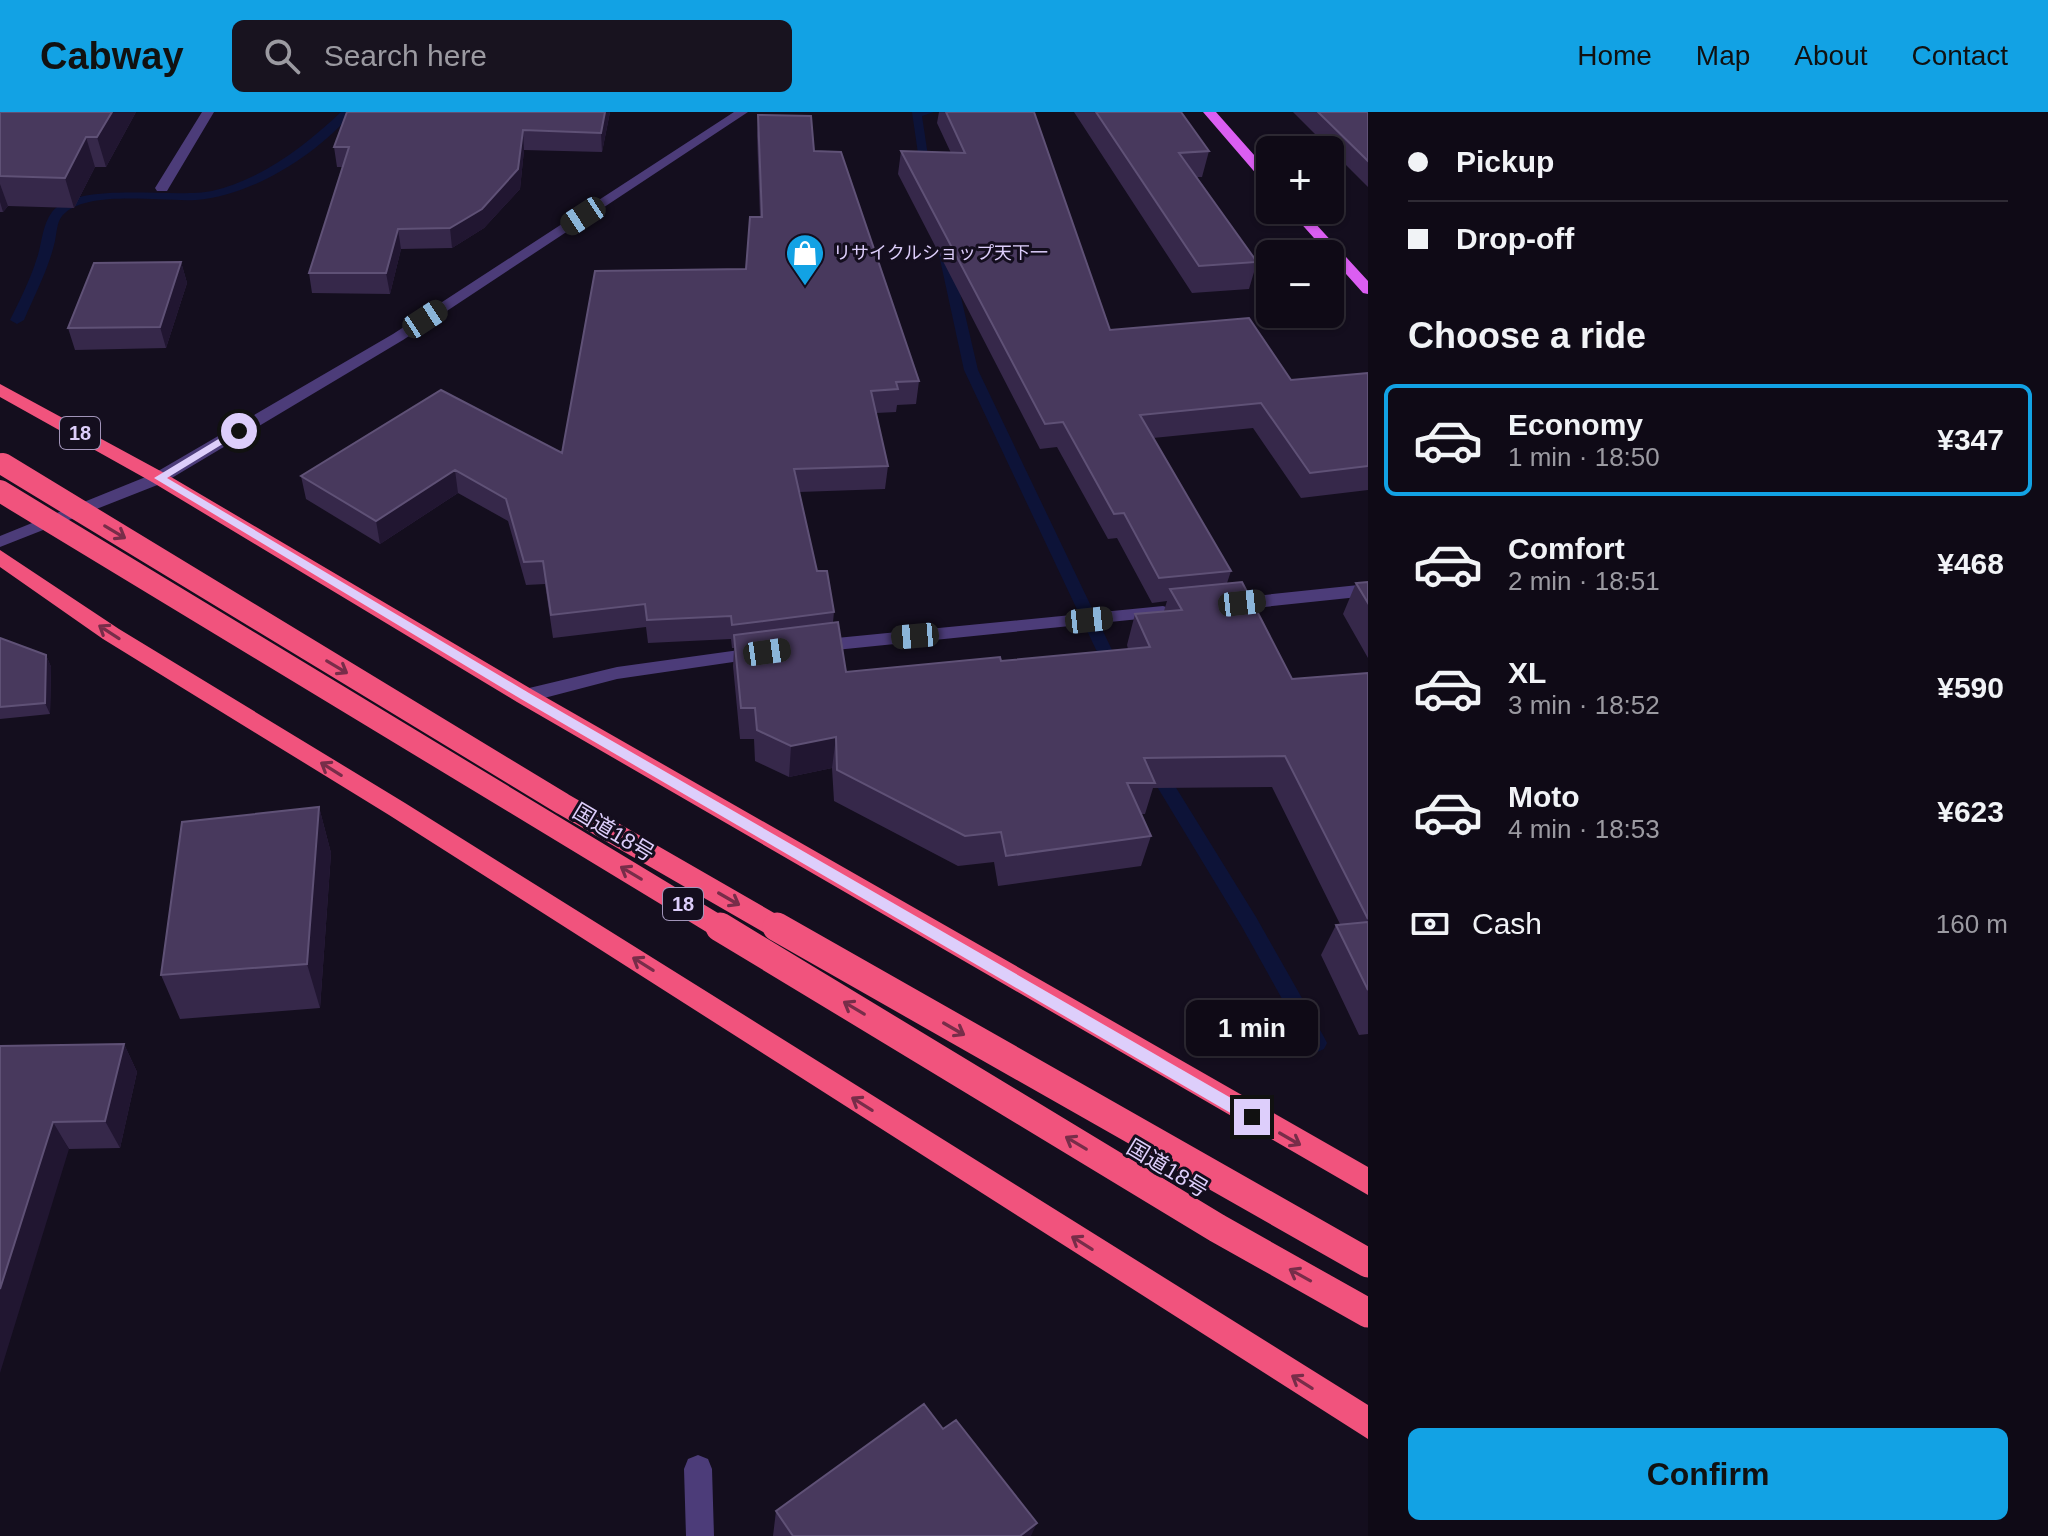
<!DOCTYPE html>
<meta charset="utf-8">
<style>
:root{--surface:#0f0a16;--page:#18131f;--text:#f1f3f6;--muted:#9b9aa1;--line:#2f2b35;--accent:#12a2e4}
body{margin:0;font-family:Helvetica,"Noto Sans JP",sans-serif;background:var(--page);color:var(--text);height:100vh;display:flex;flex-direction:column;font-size:30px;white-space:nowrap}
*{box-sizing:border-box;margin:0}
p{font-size:26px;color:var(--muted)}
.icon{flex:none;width:44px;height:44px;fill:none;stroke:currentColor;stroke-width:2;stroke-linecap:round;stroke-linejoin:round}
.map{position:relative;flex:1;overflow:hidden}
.side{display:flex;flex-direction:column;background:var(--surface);width:680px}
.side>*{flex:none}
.guide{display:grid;align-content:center;height:176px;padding:0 40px;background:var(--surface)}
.fabs{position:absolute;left:1256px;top:24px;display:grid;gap:16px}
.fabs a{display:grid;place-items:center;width:88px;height:88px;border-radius:12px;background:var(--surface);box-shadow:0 2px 6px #0004,0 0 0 2px var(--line);font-size:40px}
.end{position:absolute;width:36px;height:36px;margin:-18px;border:10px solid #ddcefb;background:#111;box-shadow:0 0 0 4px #111}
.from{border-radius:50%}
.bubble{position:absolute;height:56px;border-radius:12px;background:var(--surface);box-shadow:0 2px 6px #0004,0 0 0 2px var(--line);font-size:26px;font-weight:700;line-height:56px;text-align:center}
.car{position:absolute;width:24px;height:48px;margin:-24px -12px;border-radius:10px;box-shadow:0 0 6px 2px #0007;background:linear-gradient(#222 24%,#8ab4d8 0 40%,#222 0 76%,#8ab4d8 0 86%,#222 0)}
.guide b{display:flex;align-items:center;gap:28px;height:76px;font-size:30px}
.guide b+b{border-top:2px solid var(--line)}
.guide i{width:20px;height:20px;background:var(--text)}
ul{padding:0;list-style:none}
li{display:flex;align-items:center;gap:24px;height:112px;margin:0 16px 12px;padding:0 24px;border:4px solid transparent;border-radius:12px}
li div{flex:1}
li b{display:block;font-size:30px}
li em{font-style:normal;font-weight:700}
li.on{border-color:var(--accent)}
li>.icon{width:72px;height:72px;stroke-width:1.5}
h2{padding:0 40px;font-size:36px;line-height:96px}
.pay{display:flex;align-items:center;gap:20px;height:88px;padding:0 40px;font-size:30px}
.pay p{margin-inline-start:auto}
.button{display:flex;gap:16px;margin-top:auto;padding:16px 40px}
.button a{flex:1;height:92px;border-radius:12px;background:var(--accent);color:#111;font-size:32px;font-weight:700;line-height:92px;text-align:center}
header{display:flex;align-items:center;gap:48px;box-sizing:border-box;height:112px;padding:0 40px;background:var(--accent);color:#111}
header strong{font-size:38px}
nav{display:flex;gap:44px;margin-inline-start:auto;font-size:28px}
.search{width:560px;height:72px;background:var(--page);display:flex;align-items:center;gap:20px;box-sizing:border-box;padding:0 28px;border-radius:12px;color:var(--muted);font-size:30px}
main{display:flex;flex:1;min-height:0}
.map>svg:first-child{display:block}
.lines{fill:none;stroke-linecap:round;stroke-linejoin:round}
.stream{fill:#0d1338;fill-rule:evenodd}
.minor{fill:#4c3c79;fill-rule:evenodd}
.major{fill:#db5ef2;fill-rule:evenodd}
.highway{fill:#f1537d;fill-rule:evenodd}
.highway-bridge-far2{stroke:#f1537d;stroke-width:17}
.highway-bridge-far1{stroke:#f1537d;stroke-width:22}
.highway-bridge{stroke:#f1537d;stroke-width:29}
.wall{fill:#36284a}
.shaded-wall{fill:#211631}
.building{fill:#48395d;stroke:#5f5176;stroke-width:2}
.oneway{stroke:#772d49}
.route{fill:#ddcefb}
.labels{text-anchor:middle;stroke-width:6;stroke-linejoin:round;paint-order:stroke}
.far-poi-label{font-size:18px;fill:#ddcefb;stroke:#140e1e;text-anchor:start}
.shield{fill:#140e1e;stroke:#a194b9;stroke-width:2}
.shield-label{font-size:20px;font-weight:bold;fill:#ddcefb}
.street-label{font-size:22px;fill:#ddcefb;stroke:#140e1e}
</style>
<header>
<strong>Cabway</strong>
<div class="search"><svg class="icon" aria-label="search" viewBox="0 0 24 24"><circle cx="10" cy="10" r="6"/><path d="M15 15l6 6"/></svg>Search here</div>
<nav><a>Home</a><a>Map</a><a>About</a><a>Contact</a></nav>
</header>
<main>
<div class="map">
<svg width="1368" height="1424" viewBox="0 0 1368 1424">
<rect width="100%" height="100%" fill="#140e1e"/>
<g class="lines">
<path class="stream" d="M341 0H353C316 43 254 83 196 88 162 90 91 78 65 101 57 107 57 119 55 129 49 156 35 182 24 208L17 212 10 208C20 188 30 168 37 146 42 132 42 113 52 100 77 68 173 87 212 79 261 68 305 34 341 0Z
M912 0H934L922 4 931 64 921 62Z
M940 135 950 138 978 258 1123 561 1121 565H1109L1107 561 964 258 938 138Z
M1156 652 1162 653 1256 805 1324 925 1327 931 1324 937 1317 940 1310 937 1242 815 1147 658Z"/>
<path class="minor" d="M202 0H214L167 79H157L155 76Z
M734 0H748L403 228 165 370 0 435V424L153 362 393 222Z
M1368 472V484L1226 499 1217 493 1226 487Z
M1163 494 1169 496 1172 500 1169 504 816 540 807 534 816 528Z
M761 535 770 541 767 545 617 567 525 591 516 584 525 577 617 555Z
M698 1343 708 1347 712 1357 714 1424H686L684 1357 688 1347Z"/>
<path class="major" d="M1203 0H1216L1270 61V73L1265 72Z
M1289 98H1303L1368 169V182L1363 181Z"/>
<path class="highway" d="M0 272 166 362 533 578 1368 1055V1083L517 590 152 370 0 285Z
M0 438 119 517 405 691 1368 1293V1327L389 703 103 527 0 455Z"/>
<path class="highway-bridge-far2" d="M0 350 6 354"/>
<path class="highway-bridge-far1" d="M3 352 563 692 780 817
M0 379 723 817"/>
<path class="highway-bridge" d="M720 815 1217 1116 1368 1201
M777 815 1368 1151"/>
</g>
<path class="wall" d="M0 0H136L106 55H95L74 96 8 94 3 100H0Z
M347 0H610L602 40 524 38 520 77 484 116 452 136 401 137 390 182 312 181 309 161 343 55H337L334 35Z
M939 0H1034L1110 218 1291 268 1368 261V378L1301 386 1253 316 1153 326 1231 459 1227 471 1292 567 1368 561V922L1359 923 1321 843 1336 813 1340 812 1272 675 1153 676 1145 702H1141L1151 724 1141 754 998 774 994 750 958 754 834 689 832 656 789 665 755 649 754 627H740L733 554 734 536H732L731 527 648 531 646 515 553 526 545 472 526 473 508 409 458 381 380 432 306 387 301 364 562 341 746 157 760 105 757 24 758 3 814 39 919 269 916 292 897 293 896 300 876 301 888 354 885 377 799 380 817 459 834 500 833 510 846 560 1001 549 1128 537 1127 533 1135 502 1164 499 1167 489 1152 491 1117 426 1108 427 1057 335 1040 337 898 62 901 39 951 41 937 11Z
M1074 0H1181L1209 39 1202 65H1197L1257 150 1249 177 1192 181Z
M1293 0H1368V75Z
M181 150 187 171 166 236 75 238 68 216Z
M1368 470V546L1343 502 1356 471Z
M0 526 46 543 51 555 50 602 0 607Z
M319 695 331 741 320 896 180 907 161 863Z
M124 932 137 960 120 1036 69 1037 0 934Z
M943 1317 1031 1424H773L776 1399Z"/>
<path class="shaded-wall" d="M112 0H136L106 55 97 25Z
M605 0H610L602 40 601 21Z
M523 18 524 38 520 77 484 116 452 136 450 116Z
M86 25 95 55 74 96 65 66Z
M0 72 8 94 3 100 0 90Z
M398 117 401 137 390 182 386 161Z
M181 150 187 171 166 236 160 215Z
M455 358 458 381 380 432 376 409Z
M46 543 51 555 50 602 45 591Z
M836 625 832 656 789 665 791 634Z
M319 695 331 741 320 896 307 852Z
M124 932 137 960 120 1036 105 1009Z
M53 1010 69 1037 0 1261V1177Z
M1037 1411 1031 1424H1020Z"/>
<path class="building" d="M0 0H112L97 25H86L65 66 0 64Z
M347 0H605L601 21 523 18 518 57 482 97 450 116 398 117 386 161H309L349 35H334Z
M946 0H1034L1110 218 1249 206 1291 268 1368 261V354L1310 361 1261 291 1140 303 1231 459 1159 466 1124 401 1114 402 1063 310 1045 312 901 39 965 41Z
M1096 0H1181L1209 39 1179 41 1257 150 1199 154Z
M1318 0H1368V49Z
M758 3 811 4 814 39 841 40 919 269 896 270 898 277 871 279 888 354 794 357 817 459H827L834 500 732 513 731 504 647 508 645 492 551 503 543 449 524 450 506 387 455 358 376 409 301 364 441 278 562 341 595 159 746 157 750 105H762Z
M181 150 160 215 68 216 94 151Z
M1242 470 1292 567 1368 561V807L1285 644 1144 646 1155 671H1127L1151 724 1006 744 1001 720 965 724 837 658 836 625 791 634 757 618 755 596H741L734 523 838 510 846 560 1000 545 1001 549 1150 535 1135 502 1182 498 1170 477Z
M1368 470V491L1356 471Z
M0 526 46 543 45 591 0 595Z
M319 695 307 852 161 863 182 710Z
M1368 810V878L1336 813Z
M124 932 105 1009 53 1010 0 1177V934Z
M924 1292 943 1317 956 1308 1037 1411 1020 1424H793L776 1399Z"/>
<defs><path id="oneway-shaft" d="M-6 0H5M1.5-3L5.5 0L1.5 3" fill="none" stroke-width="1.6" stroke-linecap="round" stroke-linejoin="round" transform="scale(2)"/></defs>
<g class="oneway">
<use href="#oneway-shaft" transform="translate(115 420) rotate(31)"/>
<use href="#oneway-shaft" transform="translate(109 520) rotate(-147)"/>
<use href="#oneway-shaft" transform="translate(337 555) rotate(31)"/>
<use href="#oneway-shaft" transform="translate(331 657) rotate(-148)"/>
<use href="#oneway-shaft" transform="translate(631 761) rotate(-149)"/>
<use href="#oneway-shaft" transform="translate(729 787) rotate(30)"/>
<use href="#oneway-shaft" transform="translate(643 852) rotate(-148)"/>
<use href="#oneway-shaft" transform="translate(854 896) rotate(-149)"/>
<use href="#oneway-shaft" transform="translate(954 917) rotate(30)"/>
<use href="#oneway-shaft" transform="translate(862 992) rotate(-148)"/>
<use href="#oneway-shaft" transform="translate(1290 1027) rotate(30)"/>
<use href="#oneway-shaft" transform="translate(1076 1031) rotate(-149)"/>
<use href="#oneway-shaft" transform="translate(1082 1131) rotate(-148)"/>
<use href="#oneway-shaft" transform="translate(1300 1163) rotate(-151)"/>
<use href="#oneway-shaft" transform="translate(1302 1270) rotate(-148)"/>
</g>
<path class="route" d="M235 317 244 319 167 366 529 581 1257 1001V1010H1246L521 587 154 366Z"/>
<defs>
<g id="shop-pin" transform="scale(2)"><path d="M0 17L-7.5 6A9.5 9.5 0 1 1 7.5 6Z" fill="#12a2e4" stroke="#140e1e"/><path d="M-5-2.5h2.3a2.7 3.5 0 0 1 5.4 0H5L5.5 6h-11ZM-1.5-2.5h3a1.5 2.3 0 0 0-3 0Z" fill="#fff"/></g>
</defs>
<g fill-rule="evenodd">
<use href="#shop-pin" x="805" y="141"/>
</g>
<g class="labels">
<g class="far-poi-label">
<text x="833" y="147">リサイクルショップ天下一</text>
</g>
<g class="shield">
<rect x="60" y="305" width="40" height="32" rx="6"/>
<rect x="663" y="776" width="40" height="32" rx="6"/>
</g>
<g class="shield-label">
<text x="80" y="328">18</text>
<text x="683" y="799">18</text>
</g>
<g class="street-label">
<text transform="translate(614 720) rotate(31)" y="8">国道18号</text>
<text transform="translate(1168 1056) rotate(31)" y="8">国道18号</text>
</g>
</g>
</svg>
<div class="fabs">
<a>+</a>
<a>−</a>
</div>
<i class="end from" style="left:239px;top:319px"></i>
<i class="end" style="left:1252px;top:1005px"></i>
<div class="bubble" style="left:1186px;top:888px;width:132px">1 min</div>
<i class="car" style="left:583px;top:104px;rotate:237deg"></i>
<i class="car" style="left:425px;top:207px;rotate:57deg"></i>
<i class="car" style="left:1242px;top:491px;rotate:84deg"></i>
<i class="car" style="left:1089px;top:508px;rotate:84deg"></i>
<i class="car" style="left:915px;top:524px;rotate:265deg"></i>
<i class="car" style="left:767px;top:540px;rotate:82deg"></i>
</div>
<section class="side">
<div class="guide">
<b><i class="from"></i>Pickup</b>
<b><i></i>Drop-off</b>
</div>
<h2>Choose a ride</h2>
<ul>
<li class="on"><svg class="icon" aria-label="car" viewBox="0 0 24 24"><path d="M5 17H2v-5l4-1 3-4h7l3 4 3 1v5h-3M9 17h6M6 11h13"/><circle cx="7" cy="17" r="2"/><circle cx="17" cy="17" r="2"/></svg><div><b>Economy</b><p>1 min · 18:50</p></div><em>¥347</em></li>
<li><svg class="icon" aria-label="car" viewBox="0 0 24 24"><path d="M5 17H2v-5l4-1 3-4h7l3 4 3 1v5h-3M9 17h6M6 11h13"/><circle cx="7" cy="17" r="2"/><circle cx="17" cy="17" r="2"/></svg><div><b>Comfort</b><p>2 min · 18:51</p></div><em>¥468</em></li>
<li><svg class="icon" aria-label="car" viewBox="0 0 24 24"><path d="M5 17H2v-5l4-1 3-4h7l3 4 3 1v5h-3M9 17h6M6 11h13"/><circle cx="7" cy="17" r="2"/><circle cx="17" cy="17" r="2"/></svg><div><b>XL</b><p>3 min · 18:52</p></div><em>¥590</em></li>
<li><svg class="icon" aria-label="car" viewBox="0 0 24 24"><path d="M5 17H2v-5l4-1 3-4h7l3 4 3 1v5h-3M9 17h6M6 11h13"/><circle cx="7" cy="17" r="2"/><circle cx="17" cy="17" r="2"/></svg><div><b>Moto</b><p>4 min · 18:53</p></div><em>¥623</em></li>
</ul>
<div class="pay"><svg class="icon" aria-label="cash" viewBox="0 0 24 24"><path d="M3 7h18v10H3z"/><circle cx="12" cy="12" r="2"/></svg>Cash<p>160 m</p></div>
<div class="button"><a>Confirm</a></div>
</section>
</main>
